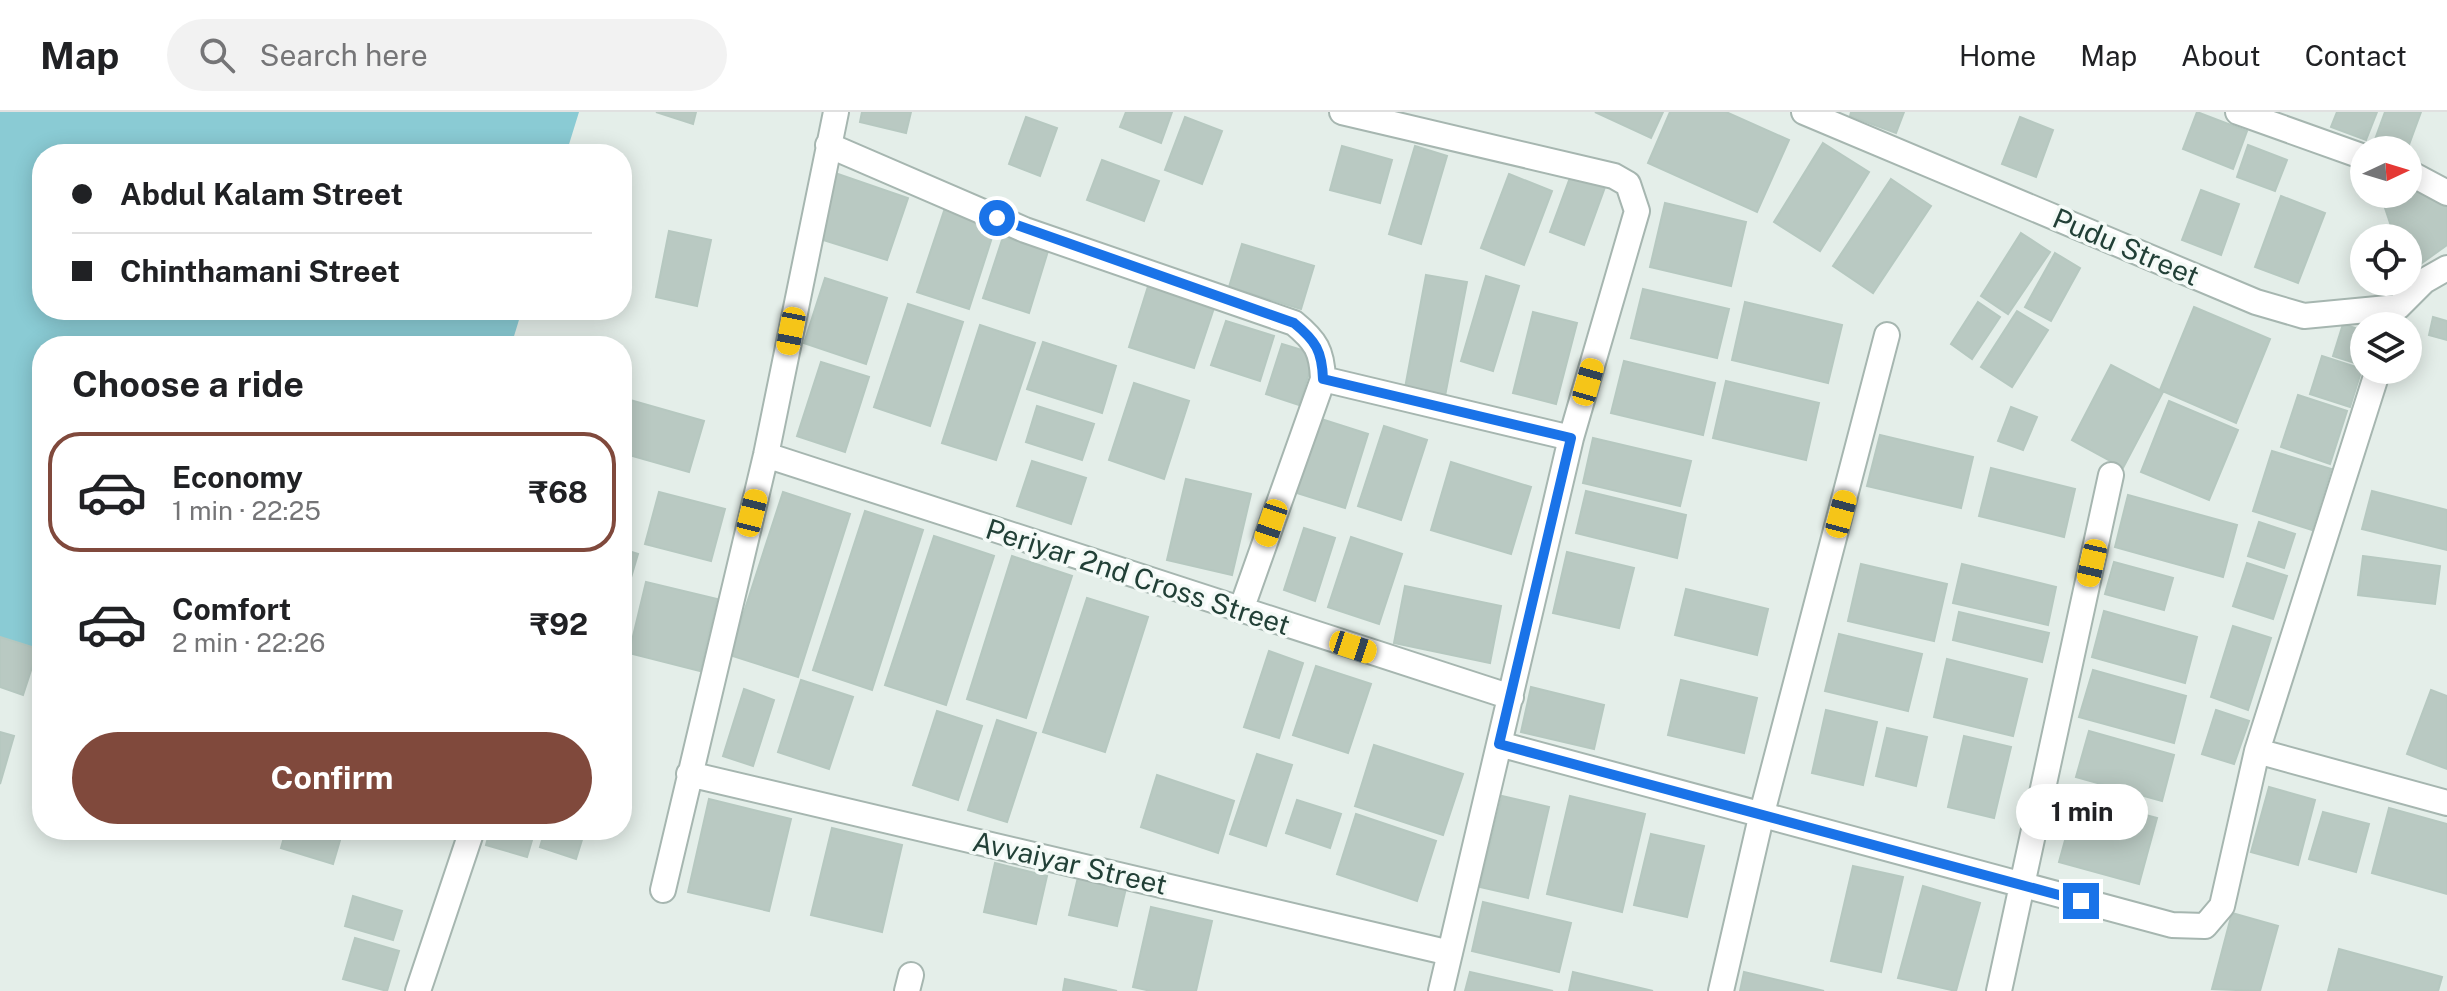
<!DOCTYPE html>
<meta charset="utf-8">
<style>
:root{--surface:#fff;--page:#f2f2f2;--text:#202124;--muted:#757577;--line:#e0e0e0;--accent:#80493c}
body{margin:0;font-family:"Public Sans",sans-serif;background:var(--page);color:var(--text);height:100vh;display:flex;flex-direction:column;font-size:30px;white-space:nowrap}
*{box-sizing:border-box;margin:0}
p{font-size:26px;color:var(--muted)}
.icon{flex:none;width:44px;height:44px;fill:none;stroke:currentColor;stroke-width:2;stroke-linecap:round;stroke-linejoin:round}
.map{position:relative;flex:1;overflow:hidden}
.sheet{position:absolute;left:32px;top:224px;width:600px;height:504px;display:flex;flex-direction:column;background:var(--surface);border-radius:32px;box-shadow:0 4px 20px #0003}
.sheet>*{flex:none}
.hud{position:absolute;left:32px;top:32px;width:600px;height:176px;border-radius:32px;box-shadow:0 4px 20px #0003;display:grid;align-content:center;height:176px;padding:0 40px;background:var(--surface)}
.needle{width:52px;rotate:86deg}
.controls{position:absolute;left:2350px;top:24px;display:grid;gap:16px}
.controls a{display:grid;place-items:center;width:72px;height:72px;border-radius:50%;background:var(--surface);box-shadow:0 4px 20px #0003;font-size:40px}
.end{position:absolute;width:36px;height:36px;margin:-18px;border:10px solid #1a73e8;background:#fff;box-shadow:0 0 0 4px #fff}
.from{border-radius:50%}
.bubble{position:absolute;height:56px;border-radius:28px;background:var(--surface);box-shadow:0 4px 20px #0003;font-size:26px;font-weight:700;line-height:56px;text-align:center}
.car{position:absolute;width:24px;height:48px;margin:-24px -12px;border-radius:10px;box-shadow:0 0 6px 2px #0007;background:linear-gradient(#f5c518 24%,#345 0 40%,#f5c518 0 76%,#345 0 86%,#f5c518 0)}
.hud b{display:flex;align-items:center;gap:28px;height:76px;font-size:30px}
.hud b+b{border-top:2px solid var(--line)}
.hud i{width:20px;height:20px;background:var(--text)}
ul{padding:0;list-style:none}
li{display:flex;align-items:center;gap:24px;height:120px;margin:0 16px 12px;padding:0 24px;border:4px solid transparent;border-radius:32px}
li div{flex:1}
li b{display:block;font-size:30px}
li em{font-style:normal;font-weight:700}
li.active{border-color:var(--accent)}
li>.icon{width:72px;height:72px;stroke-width:1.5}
h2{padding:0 40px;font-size:36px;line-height:96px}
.primary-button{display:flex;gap:16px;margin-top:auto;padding:16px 40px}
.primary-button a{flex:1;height:92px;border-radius:48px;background:var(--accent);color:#fff;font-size:32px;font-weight:700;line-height:92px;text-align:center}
header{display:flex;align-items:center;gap:48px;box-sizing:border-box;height:112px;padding:0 40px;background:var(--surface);border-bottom:2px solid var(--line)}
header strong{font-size:38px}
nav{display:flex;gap:44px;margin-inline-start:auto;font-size:28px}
.search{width:560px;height:72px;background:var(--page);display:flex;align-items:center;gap:20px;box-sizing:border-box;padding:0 28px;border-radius:44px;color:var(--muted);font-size:30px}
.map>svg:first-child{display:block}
.water{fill:#8acbd4}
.building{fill:#b9c9c2;stroke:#b6c8c0;stroke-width:2}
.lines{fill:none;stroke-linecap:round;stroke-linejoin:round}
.minor-casing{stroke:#a6b6b0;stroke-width:28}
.minor{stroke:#fff;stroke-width:24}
.route{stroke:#1a73e8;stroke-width:10}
.labels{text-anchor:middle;stroke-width:7;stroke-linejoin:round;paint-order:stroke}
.street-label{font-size:28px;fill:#224037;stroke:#f4faf7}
</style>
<header>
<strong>Map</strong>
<div class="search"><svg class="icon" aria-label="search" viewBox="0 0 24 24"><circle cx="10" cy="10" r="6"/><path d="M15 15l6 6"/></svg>Search here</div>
<nav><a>Home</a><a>Map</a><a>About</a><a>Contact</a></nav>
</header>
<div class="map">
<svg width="2447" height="879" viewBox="0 0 2447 879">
<rect width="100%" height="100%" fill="#e4eee9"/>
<path class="water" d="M0 0H579L566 42H42V198H522L511 234H42V552L0 545Z"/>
<path class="building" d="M656 0H696L693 12Z
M862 0H911L906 21 860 10Z
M1126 0H1172L1161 31 1120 15Z
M1595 0H1663L1651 26Z
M1670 0H1726L1789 28 1757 100 1648 51Z
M1851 0H1904L1896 21 1850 4Z
M2197 0 2247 19 2233 57 2183 37Z
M2337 0H2377L2366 28 2331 15Z
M2385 0H2421L2407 38H2385L2373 33Z
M1026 5 1057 16 1040 64 1009 52Z
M1185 5 1222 19 1202 72 1165 58Z
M2020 5 2053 18 2036 65 2002 52Z
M1823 31 1869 60 1820 139 1774 110Z
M2248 33 2287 48 2275 79 2237 65Z
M1342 34 1392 48 1380 91 1330 78Z
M1415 34 1447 44 1421 132 1389 122Z
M1102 48 1159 69 1144 109 1087 88Z
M835 61 908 86 887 148 814 125Z
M1509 62 1552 79 1524 153 1481 136Z
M1571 63 1605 75 1584 133 1550 120Z
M1891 67 1931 94 1873 181 1833 154Z
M2430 76 2447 91V133L2408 161V126H2395L2383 90Z
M2201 78 2239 92 2221 143 2182 128Z
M2281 84 2325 101 2298 171 2255 155Z
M1665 91 1746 110 1731 174 1650 155Z
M945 96 996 113 969 197 917 180Z
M669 119 711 128 697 194 656 185Z
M2021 121 2050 140 2008 202 1981 184Z
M1003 125 1048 139 1029 201 983 186Z
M1242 132 1314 154 1301 197 1229 175Z
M2055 141 2080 156 2051 209 2025 195Z
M1426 163 1467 170 1445 284 1405 276Z
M1486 164 1519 174 1493 259 1461 249Z
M825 166 887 186 866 252 804 231Z
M1150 168 1216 190 1194 256 1129 235Z
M1643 177 1729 197 1717 246 1631 226Z
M1745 190 1842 213 1828 271 1732 248Z
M1978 190 2000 205 1972 247 1951 232Z
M908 192 963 210 930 314 874 295Z
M2194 195 2270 227 2236 311 2160 278Z
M2017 199 2048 218 2012 275 1981 255Z
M1533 200 1577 211 1556 292 1513 281Z
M2433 205 2447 209V228L2429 223Z
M1226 209 1274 224 1260 269 1211 253Z
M2343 212 2364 219V254L2333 244Z
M980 213 1035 231 996 348 942 331Z
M1043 230 1116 254 1102 301 1027 277Z
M1282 232 1315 242 1299 293 1266 282Z
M2322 244 2362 257 2350 295 2310 282Z
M1624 249 1715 271 1703 323 1611 301Z
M821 250 869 265 845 340 797 324Z
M2111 253 2163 280 2123 356 2072 328Z
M1726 269 1819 291 1806 348 1713 326Z
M1134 271 1189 289 1164 367 1109 348Z
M2298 283 2347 299 2330 352 2281 335Z
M623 286 704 309 689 360 622 341Z
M2169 289 2238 318 2209 388 2141 360Z
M1037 294 1094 312 1082 348 1026 330Z
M2011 295 2037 305 2023 338 1998 329Z
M1318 306 1368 322 1345 396 1294 380Z
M1384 314 1427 328 1401 408 1358 394Z
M1880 323 1973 345 1961 396 1867 374Z
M1593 326 1691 349 1680 394 1583 371Z
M2272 339 2331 357 2312 418 2253 399Z
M1032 349 1086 366 1071 412 1017 394Z
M1451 350 1531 375 1511 442 1431 418Z
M1991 356 2075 377 2064 425 1979 404Z
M1186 367 1251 382 1232 463 1167 448Z
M1586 379 1686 403 1677 446 1576 421Z
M2372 379 2447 398V438L2362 417Z
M659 380 725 397 711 449 645 432Z
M783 380 850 402 798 565 730 543Z
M2128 383 2237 413 2223 465 2115 435Z
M865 399 923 418 872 578 813 558Z
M2259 410 2295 422 2284 456 2248 444Z
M1304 416 1335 426 1315 489 1284 478Z
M934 424 994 444 946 593 885 573Z
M1351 425 1402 442 1379 512 1328 495Z
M622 437 638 442 622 496Z
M1567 440 1634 456 1619 516 1553 501Z
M1012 444 1072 464 1026 606 967 587Z
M2363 444 2440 454 2435 492 2358 483Z
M2114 450 2173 466 2164 498 2105 482Z
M2247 451 2287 464 2273 507 2233 494Z
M1861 452 1947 472 1934 529 1848 509Z
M1962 452 2056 475 2048 513 1953 491Z
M646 470 717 487 700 559 629 541Z
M1405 474 1501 494 1490 551 1394 531Z
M1686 477 1768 497 1757 543 1675 523Z
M1087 486 1148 505 1105 640 1043 620Z
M2104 499 2197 525 2185 571 2092 545Z
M1959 500 2049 521 2042 550 1953 528Z
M2233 514 2271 526 2248 598 2211 585Z
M1839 522 1922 542 1908 599 1825 579Z
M0 525 38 537 23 583 0 575Z
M1269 539 1303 551 1279 626 1244 615Z
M1947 547 2027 567 2013 624 1934 605Z
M1316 554 1371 572 1348 641 1293 623Z
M2093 558 2186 584 2174 631 2079 605Z
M801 568 853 585 829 657 778 640Z
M1681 568 1757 586 1744 641 1668 623Z
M1531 575 1604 593 1594 637 1521 620Z
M744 577 774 588 753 654 723 644Z
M2431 578 2447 584V657L2407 642Z
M1826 598 1877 610 1863 673 1812 661Z
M2216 598 2249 609 2234 652 2202 642Z
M937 599 982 614 958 688 913 673Z
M997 608 1036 621 1007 710 968 698Z
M1887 616 1927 625 1916 674 1876 664Z
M2089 619 2174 643 2162 689 2076 665Z
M0 620 14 624 0 672Z
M1964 624 2011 635 1994 706 1948 695Z
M1374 633 1463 662 1443 723 1355 694Z
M1257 642 1292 653 1266 734 1230 722Z
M1157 663 1234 689 1218 741 1141 715Z
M2269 675 2315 688 2298 753 2251 740Z
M1502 684 1549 695 1528 786 1480 775Z
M1570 684 1645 702 1622 800 1547 782Z
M2077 685 2157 706 2139 772 2059 750Z
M709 687 791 707 769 799 688 780Z
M1297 688 1341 702 1330 736 1286 721Z
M2389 696 2447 712V782L2372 761Z
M2323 700 2369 712 2356 760 2309 747Z
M1356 702 1436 729 1417 789 1337 762Z
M832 716 902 733 882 820 811 803Z
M286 718H343L333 752 281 736Z
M490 718H535L527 745 486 733Z
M545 718H585L576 747 540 735Z
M1651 722 1704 734 1687 805 1634 793Z
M995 751 1047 764 1036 812 984 800Z
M1853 754 1903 765 1881 860 1831 849Z
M1079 761 1127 772 1117 814 1069 803Z
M1923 774 1980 791 1956 879 1898 866Z
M353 784 402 799 393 828 345 814Z
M1483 790 1571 811 1559 860 1472 839Z
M1151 795 1212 809 1196 879H1151L1133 875Z
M2232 801 2278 814 2260 879 2212 877Z
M355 826 399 839 387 879 343 867Z
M2339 837 2442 865 2438 879H2328Z
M1470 860 1553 879H1465Z
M1573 860 1653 879H1569Z
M1744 860 1824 879H1740Z
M1065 867 1117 879H1063Z"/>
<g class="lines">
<g class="minor-casing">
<path id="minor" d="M1342 0 1614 64 1628 72 1637 99 1571 326 1441 879
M1804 0 2256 190 2304 204 2398 195 2424 169 2447 156
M2238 0 2364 45
M828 33 1025 118 1294 211C1316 229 1322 239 1323 267L1571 326
M2408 60 2447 81
M766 343 1511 585
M1241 498 1323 267
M1499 632 2172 813 2205 814 2222 794 2257 639 2378 258
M2257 639 2447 691
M689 662 1450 841
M663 778 766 343 836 0
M418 879 471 721
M907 879 911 863
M1721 879 1762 701 1887 223
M1999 879 2111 363"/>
</g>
<use href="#minor" class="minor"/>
</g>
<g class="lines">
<path class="route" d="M997 106 1294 211C1316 229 1322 239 1323 267L1571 326 1499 632 2081 789"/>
</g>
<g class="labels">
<g class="street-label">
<text transform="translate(2126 135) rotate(23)" y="10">Pudu Street</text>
<text transform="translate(1138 465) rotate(18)" y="10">Periyar 2nd Cross Street</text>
<text transform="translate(1070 751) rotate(13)" y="10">Avvaiyar Street</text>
</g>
</g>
</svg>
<div class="controls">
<a><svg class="needle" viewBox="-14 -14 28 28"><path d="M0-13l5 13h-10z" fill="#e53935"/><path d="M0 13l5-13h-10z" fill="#757577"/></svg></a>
<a><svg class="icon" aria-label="locate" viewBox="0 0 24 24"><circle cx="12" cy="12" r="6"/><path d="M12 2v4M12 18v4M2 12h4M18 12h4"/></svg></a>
<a><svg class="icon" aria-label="layers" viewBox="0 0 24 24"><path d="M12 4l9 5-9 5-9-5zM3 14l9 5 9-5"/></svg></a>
</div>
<i class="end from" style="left:997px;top:106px"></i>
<i class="end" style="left:2081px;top:789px"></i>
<div class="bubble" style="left:2016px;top:672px;width:132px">1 min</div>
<i class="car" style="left:791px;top:219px;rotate:191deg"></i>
<i class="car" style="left:1588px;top:270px;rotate:16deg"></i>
<i class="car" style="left:752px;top:401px;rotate:14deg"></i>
<i class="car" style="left:1841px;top:402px;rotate:15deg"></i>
<i class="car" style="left:1271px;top:411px;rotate:199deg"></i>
<i class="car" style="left:2092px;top:451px;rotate:193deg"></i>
<i class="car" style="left:1353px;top:535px;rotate:108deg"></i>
<div class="hud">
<b><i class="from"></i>Abdul Kalam Street</b>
<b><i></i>Chinthamani Street</b>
</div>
<section class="sheet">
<h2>Choose a ride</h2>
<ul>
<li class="active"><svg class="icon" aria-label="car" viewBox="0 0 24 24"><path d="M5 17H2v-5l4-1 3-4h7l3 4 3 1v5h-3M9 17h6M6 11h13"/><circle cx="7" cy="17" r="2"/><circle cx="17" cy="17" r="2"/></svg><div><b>Economy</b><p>1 min · 22:25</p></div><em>₹68</em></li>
<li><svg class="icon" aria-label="car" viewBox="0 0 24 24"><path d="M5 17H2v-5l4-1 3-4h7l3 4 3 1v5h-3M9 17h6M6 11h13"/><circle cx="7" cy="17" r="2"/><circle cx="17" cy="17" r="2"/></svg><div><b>Comfort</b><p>2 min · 22:26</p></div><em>₹92</em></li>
</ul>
<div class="primary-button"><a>Confirm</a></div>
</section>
</div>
